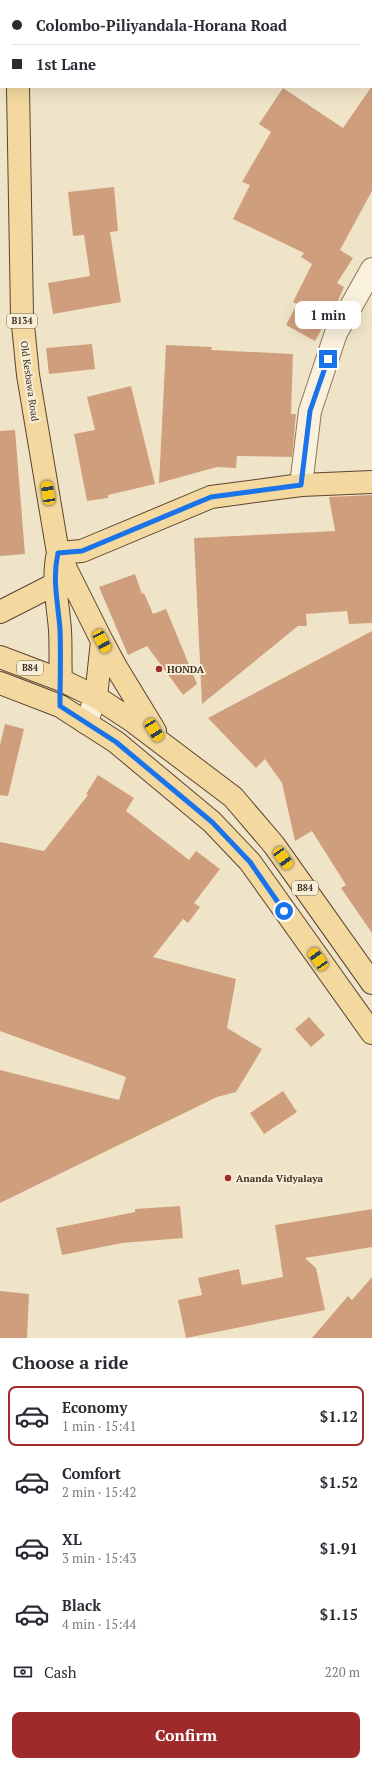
<!DOCTYPE html>
<meta charset="utf-8">
<style>
:root{--surface:#fff;--page:#f7f7f7;--text:#2b2b33;--muted:#7c7c81;--line:#e1e1e2;--accent:#9e2a2b}
body{margin:0;font-family:"PT Serif",serif;background:var(--page);color:var(--text);height:100vh;display:flex;flex-direction:column;font-size:15px;white-space:nowrap}
*{box-sizing:border-box;margin:0}
p{font-size:13px;color:var(--muted)}
.icon{flex:none;width:22px;height:22px;fill:none;stroke:currentColor;stroke-width:2;stroke-linecap:round;stroke-linejoin:round}
.map{position:relative;height:1338px;overflow:hidden}
.panel{display:flex;flex-direction:column;background:var(--surface);flex:1}
.panel>*{flex:none}
.top-card{position:absolute;left:0px;top:0px;width:372px;height:88px;box-shadow:0 4px 16px #0002;display:grid;align-content:center;height:88px;padding:0 12px;background:var(--surface)}
.end{position:absolute;width:18px;height:18px;margin:-9px;border:5px solid #1a73e8;background:#fff;box-shadow:0 0 0 2px #fff}
.from{border-radius:50%}
.bubble{position:absolute;height:28px;border-radius:8px;background:var(--surface);box-shadow:0 4px 16px #0002;font-size:13px;font-weight:700;line-height:28px;text-align:center}
.car{position:absolute;width:12px;height:24px;margin:-12px -6px;border-radius:5px;box-shadow:0 0 3px 1px #0007;background:linear-gradient(#f5c518 24%,#345 0 40%,#f5c518 0 76%,#345 0 86%,#f5c518 0)}
.top-card b{display:flex;align-items:center;gap:14px;height:38px;font-size:15px}
.top-card b+b{border-top:1px solid var(--line)}
.top-card i{width:10px;height:10px;background:var(--text)}
ul{padding:0;list-style:none}
li{display:flex;align-items:center;gap:12px;height:60px;margin:0 8px 6px;padding:0 4px;border:2px solid transparent;border-radius:8px}
li div{flex:1}
li b{display:block;font-size:15px}
li em{font-style:normal;font-weight:700}
li.on{border-color:var(--accent)}
li>.icon{width:36px;height:36px;stroke-width:1.5}
h2{padding:0 12px;font-size:18px;line-height:48px}
.pay{display:flex;align-items:center;gap:10px;height:44px;padding:0 12px;font-size:15px}
.pay p{margin-inline-start:auto}
.cta{display:flex;gap:8px;margin-top:auto;padding:8px 12px}
.cta a{flex:1;height:46px;border-radius:8px;background:var(--accent);color:#fff;font-size:16px;font-weight:700;line-height:46px;text-align:center}
.map>svg:first-child{display:block}
.building{fill:#cf9f7d}
.lines{fill:none;stroke-linecap:round;stroke-linejoin:round}
.minor-casing{stroke:#8d765c;stroke-width:24}
.secondary-casing{stroke:#6f573f;stroke-width:24}
.primary-casing{stroke:#5b4430;stroke-width:24}
.minor{stroke:#faf1dc;stroke-width:22}
.secondary{stroke:#faf1dc;stroke-width:22}
.primary{stroke:#f3d9a0;stroke-width:22}
.route{stroke:#1a73e8;stroke-width:5}
.poi-dot{fill:#9e2a2b;stroke:#f7eed8;stroke-width:1.5}
.labels{text-anchor:middle;stroke-width:4;stroke-linejoin:round;paint-order:stroke}
.shield{fill:#f7eed8;stroke:#756857;stroke-width:1}
.shield-label{font-size:9px;font-weight:bold;fill:#3d2e20}
.street-label{font-size:10px;fill:#3d2e20;stroke:#f7eed8}
.poi-label{font-size:10px;font-weight:bold;fill:#3d2e20;stroke:#f7eed8;text-anchor:start}
</style>
<div class="map">
<svg width="372" height="1338" viewBox="0 0 372 1338">
<rect width="100%" height="100%" fill="#f0e4c8"/>
<path class="building" d="M372 86V191L340 250 353 258 337 283 344 287 329 320 327 319 315 341 286 325 297 304 293 302 312 264 301 257 304 253 233 219 250 185 242 182 271 132 259 124 283 88 343 128Z
M114 187 118 231 110 232 121 302 53 314 48 283 90 276 84 235 73 236 68 192Z
M92 344 95 369 49 374 46 348Z
M166 345 212 347 211 350 293 354 291 414H296L292 457 237 456 236 468 217 467 159 483Z
M131 386 155 484 108 495V498L87 501 74 434 95 430 87 397Z
M15 430 25 554 0 556V431Z
M372 495V623L349 624 347 611 306 614 307 626H298L202 704 194 538 335 531 329 497Z
M135 574 142 594 144 593 153 614 166 609 197 684 183 695 147 646 128 655 99 587Z
M372 631V933L341 888 346 885 312 831 295 841 282 783 265 759 256 768 208 718Z
M5 724 24 729 8 796 0 795V745Z
M98 775 134 798 126 811 189 860 196 851 220 869 194 903 200 907 188 923 183 919 153 957 236 979 227 1028 262 1049 236 1092 217 1097 0 1203V1070L119 1100 126 1077 0 1031V842L44 851 88 795 86 794Z
M309 1017 325 1035 311 1047 295 1029Z
M283 1091 297 1112 264 1134 250 1113Z
M180 1206 183 1238 122 1243 62 1255 56 1228 135 1212V1209Z
M372 1209V1247L305 1258 316 1268 325 1310 186 1338 178 1300 202 1295 198 1278 239 1269 242 1285 283 1277 275 1225Z
M372 1277V1338H312L348 1296 352 1300Z
M0 1291 29 1294 27 1338H0Z"/>
<g class="lines">
<g class="minor-casing">
<path id="minor" d="M301 485 310 411 336 333 372 269"/>
</g>
<g class="secondary-casing">
<path id="secondary" d="M86 723 96 697"/>
</g>
<g class="primary-casing">
<path id="primary" d="M17 0V1
M18 87 22 315 28 375 58 553 102 641 96 697
M58 553 82 551 211 497 301 485 372 482
M58 553C52 579 58 604 60 630 61 647 60 664 61 680
M0 612 55 584
M102 641 116 667 155 731
M0 657 61 680 96 697 131 720 233 797 274 845 372 983
M0 683 60 706 116 742 212 822 250 862 372 1033"/>
</g>
<use href="#minor" class="minor"/>
<use href="#secondary" class="secondary"/>
<use href="#primary" class="primary"/>
</g>
<g class="lines">
<path class="route" d="M284 911 250 862 212 822 116 742 60 706C60 681 61 655 60 629 58 603 52 579 58 553L82 551 211 497 301 485 310 411 328 359"/>
</g>
<g class="poi-dot">
<circle cx="159" cy="669" r="4"/>
<circle cx="228" cy="1178" r="4"/>
</g>
<g class="labels">
<g class="shield">
<rect x="7" y="314" width="30" height="14" rx="3"/>
<rect x="17" y="661" width="26" height="14" rx="3"/>
<rect x="292" y="881" width="26" height="14" rx="3"/>
</g>
<g class="shield-label">
<text x="22" y="324">B134</text>
<text x="30" y="671">B84</text>
<text x="305" y="891">B84</text>
</g>
<g class="street-label">
<text transform="translate(30 381) rotate(82)" y="4">Old Kesbawa Road</text>
</g>
<g class="poi-label">
<text x="167" y="673">HONDA</text>
<text x="236" y="1182">Ananda Vidyalaya</text>
</g>
</g>
</svg>
<i class="end from" style="left:284px;top:911px"></i>
<i class="end" style="left:328px;top:359px"></i>
<div class="bubble" style="left:295px;top:301px;width:66px">1 min</div>
<i class="car" style="left:48px;top:493px;rotate:351deg"></i>
<i class="car" style="left:102px;top:641px;rotate:152deg"></i>
<i class="car" style="left:154px;top:730px;rotate:148deg"></i>
<i class="car" style="left:283px;top:858px;rotate:145deg"></i>
<i class="car" style="left:318px;top:959px;rotate:325deg"></i>
<div class="top-card">
<b><i class="from"></i>Colombo-Piliyandala-Horana Road</b>
<b><i></i>1st Lane</b>
</div>
</div>
<section class="panel">
<h2>Choose a ride</h2>
<ul>
<li class="on"><svg class="icon" aria-label="car" viewBox="0 0 24 24"><path d="M5 17H2v-5l4-1 3-4h7l3 4 3 1v5h-3M9 17h6M6 11h13"/><circle cx="7" cy="17" r="2"/><circle cx="17" cy="17" r="2"/></svg><div><b>Economy</b><p>1 min · 15:41</p></div><em>$1.12</em></li>
<li><svg class="icon" aria-label="car" viewBox="0 0 24 24"><path d="M5 17H2v-5l4-1 3-4h7l3 4 3 1v5h-3M9 17h6M6 11h13"/><circle cx="7" cy="17" r="2"/><circle cx="17" cy="17" r="2"/></svg><div><b>Comfort</b><p>2 min · 15:42</p></div><em>$1.52</em></li>
<li><svg class="icon" aria-label="car" viewBox="0 0 24 24"><path d="M5 17H2v-5l4-1 3-4h7l3 4 3 1v5h-3M9 17h6M6 11h13"/><circle cx="7" cy="17" r="2"/><circle cx="17" cy="17" r="2"/></svg><div><b>XL</b><p>3 min · 15:43</p></div><em>$1.91</em></li>
<li><svg class="icon" aria-label="car" viewBox="0 0 24 24"><path d="M5 17H2v-5l4-1 3-4h7l3 4 3 1v5h-3M9 17h6M6 11h13"/><circle cx="7" cy="17" r="2"/><circle cx="17" cy="17" r="2"/></svg><div><b>Black</b><p>4 min · 15:44</p></div><em>$1.15</em></li>
</ul>
<div class="pay"><svg class="icon" aria-label="cash" viewBox="0 0 24 24"><path d="M3 7h18v10H3z"/><circle cx="12" cy="12" r="2"/></svg>Cash<p>220 m</p></div>
<div class="cta"><a>Confirm</a></div>
</section>
